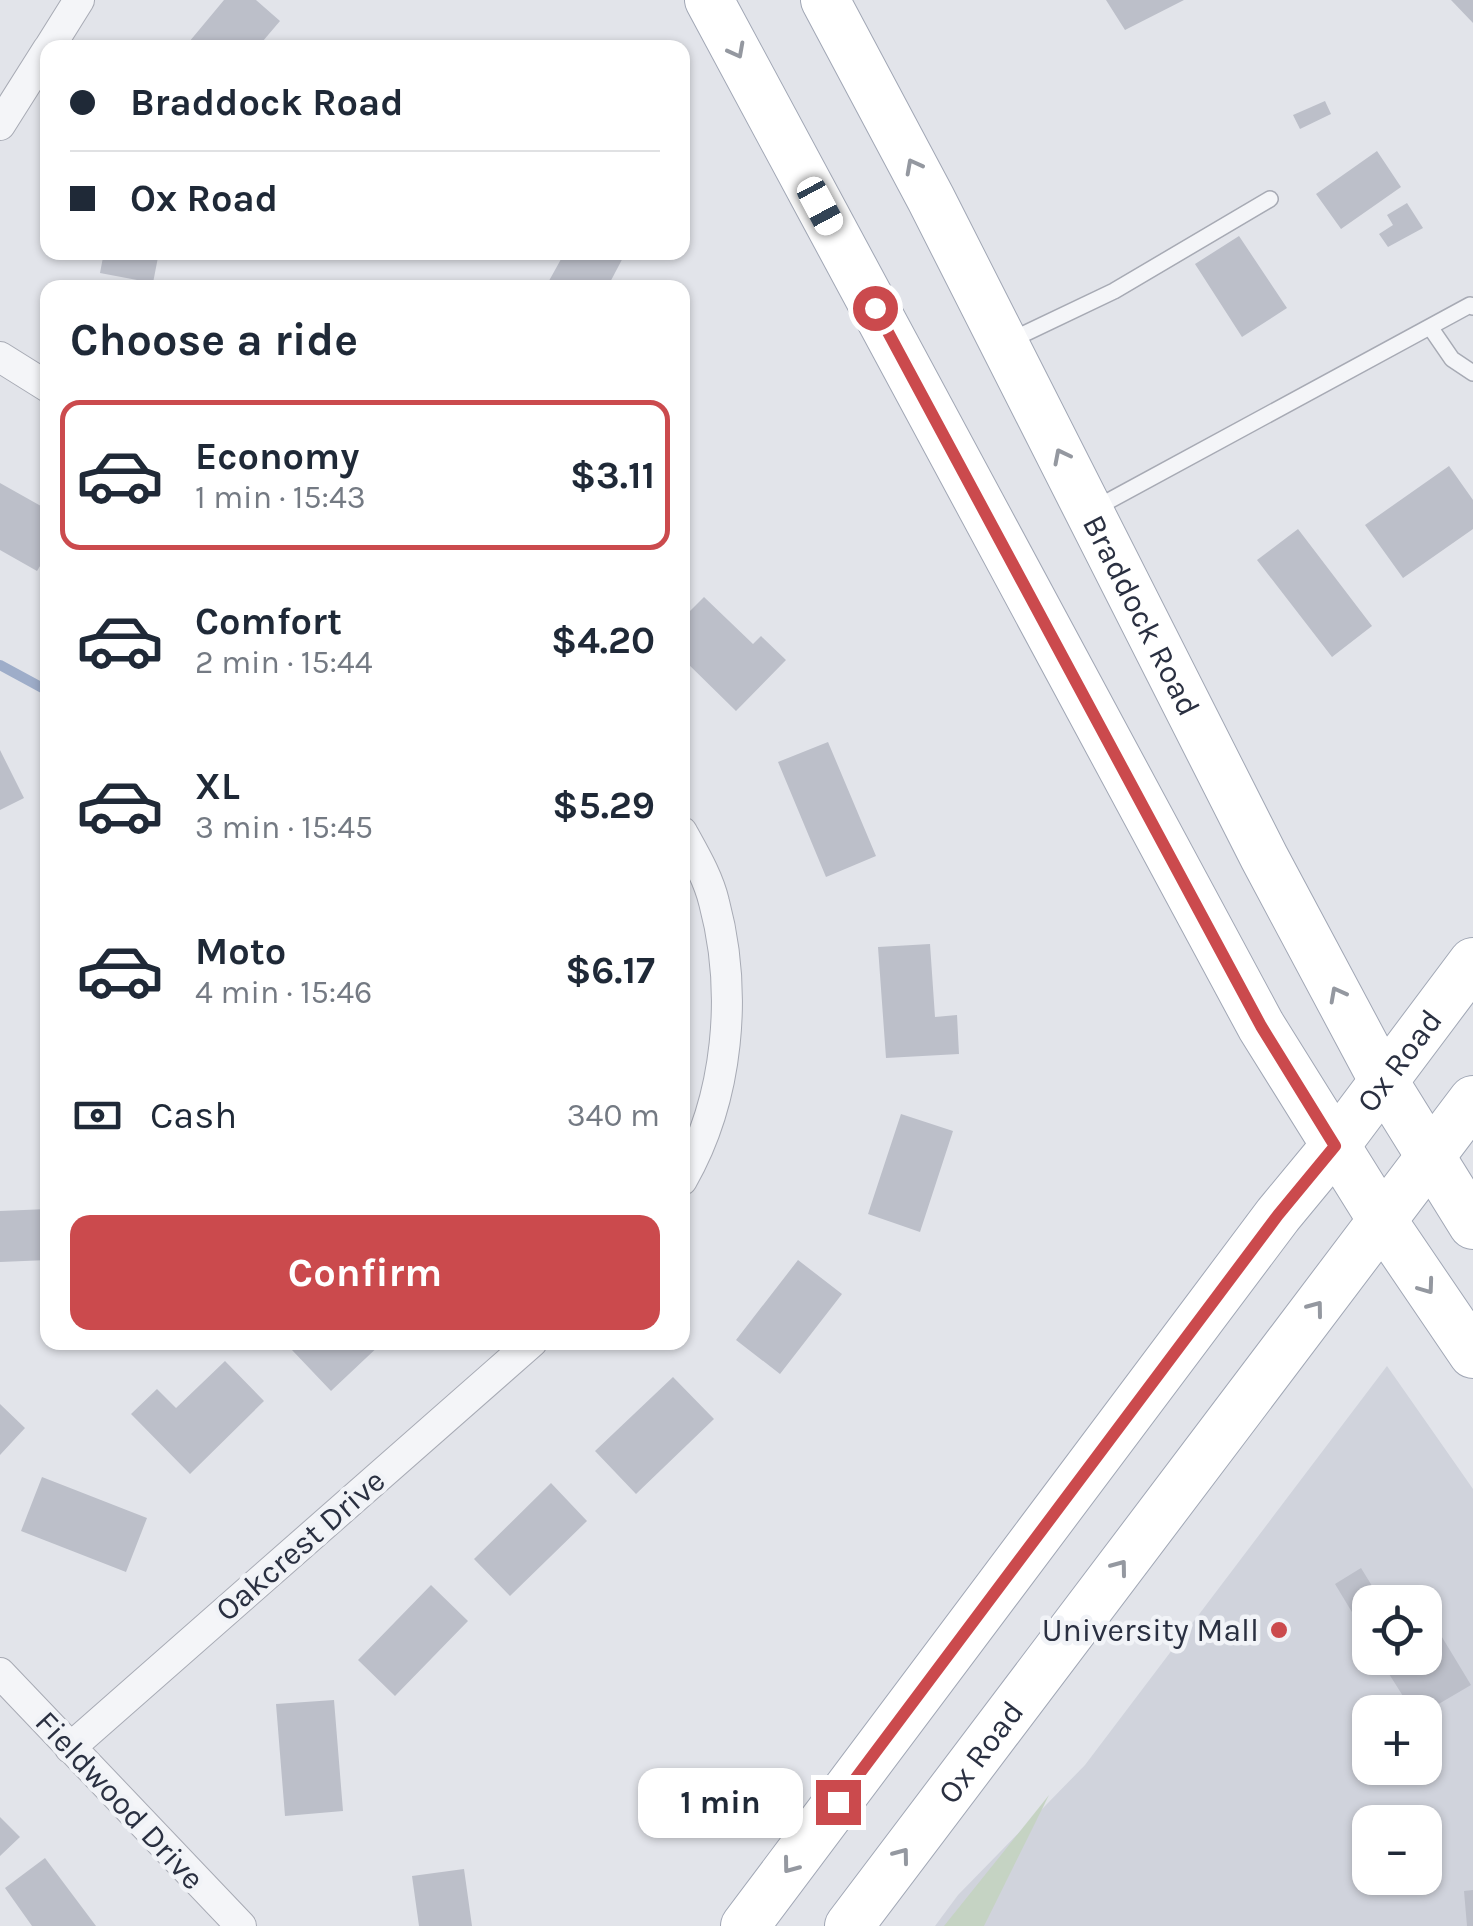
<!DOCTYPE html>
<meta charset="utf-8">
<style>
:root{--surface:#fff;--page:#f6f6f7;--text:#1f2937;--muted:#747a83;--line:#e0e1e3;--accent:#cb4a4d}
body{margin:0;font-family:Karla,sans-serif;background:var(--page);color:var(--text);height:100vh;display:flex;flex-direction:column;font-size:38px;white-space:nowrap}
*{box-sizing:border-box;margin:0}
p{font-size:32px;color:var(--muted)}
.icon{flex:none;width:55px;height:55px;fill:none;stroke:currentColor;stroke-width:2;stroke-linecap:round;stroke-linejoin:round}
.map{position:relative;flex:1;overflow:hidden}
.sheet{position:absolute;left:40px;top:280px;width:650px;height:1070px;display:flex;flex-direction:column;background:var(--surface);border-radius:20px;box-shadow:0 2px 8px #0004}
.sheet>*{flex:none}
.hud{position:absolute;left:40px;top:40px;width:650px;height:220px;border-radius:20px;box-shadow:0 2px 8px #0004;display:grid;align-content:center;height:220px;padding:0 30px;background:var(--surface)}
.tools{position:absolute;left:1352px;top:1585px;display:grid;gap:20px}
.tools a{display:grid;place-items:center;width:90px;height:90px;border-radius:20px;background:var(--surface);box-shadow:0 2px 8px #0004;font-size:50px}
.end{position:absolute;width:45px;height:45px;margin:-22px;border:12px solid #cb4a4d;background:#fff;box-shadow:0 0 0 5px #fff}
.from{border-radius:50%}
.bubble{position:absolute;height:70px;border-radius:20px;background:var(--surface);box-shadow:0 2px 8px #0004;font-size:32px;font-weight:700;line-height:70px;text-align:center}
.car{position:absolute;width:30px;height:60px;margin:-30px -15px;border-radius:12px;box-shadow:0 0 8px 2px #0007;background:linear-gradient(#fff 24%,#345 0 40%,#fff 0 76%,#345 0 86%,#fff 0)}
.hud b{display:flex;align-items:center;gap:35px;height:95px;font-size:38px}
.hud b+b{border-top:2px solid var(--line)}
.hud i{width:25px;height:25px;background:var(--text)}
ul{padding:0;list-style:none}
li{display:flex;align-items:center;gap:30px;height:150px;margin:0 20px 15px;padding:0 10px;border:5px solid transparent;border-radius:20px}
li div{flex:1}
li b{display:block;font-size:38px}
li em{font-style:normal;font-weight:700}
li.on{border-color:var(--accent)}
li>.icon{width:90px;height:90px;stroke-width:1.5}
h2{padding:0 30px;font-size:45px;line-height:120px}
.pay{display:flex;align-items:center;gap:25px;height:110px;padding:0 30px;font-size:38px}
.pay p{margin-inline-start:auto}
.primary-button{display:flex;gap:20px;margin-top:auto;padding:20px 30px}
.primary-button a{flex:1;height:115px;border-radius:20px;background:var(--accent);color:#fff;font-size:40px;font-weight:700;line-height:115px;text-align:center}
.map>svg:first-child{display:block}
.built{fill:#d0d3dc;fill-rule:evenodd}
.green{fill:#c5d3c3}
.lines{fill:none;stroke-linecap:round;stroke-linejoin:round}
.stream{stroke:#9eadc9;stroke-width:10}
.building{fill:#bcbfc9}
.lane-casing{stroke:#a7aab4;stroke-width:18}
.street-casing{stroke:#a7aab4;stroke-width:32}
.primary-casing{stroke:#a1a7b5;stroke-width:50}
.lane{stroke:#f4f5f8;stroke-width:15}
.street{stroke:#f4f5f8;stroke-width:30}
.primary{stroke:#fff;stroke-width:48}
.oneway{stroke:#9498a0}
.route{stroke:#cb4a4d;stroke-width:12}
.poi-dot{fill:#cb4a4d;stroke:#f1f3f7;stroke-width:4}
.labels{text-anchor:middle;stroke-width:9;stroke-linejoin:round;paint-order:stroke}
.street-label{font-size:32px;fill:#2a3041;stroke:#f1f3f7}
.poi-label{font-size:32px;fill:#2a3041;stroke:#f1f3f7;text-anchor:end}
</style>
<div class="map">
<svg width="1473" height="1926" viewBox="0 0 1473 1926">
<rect width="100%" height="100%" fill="#e2e4ea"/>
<path class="built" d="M1387 1366 1473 1489V1926H935L958 1895 1085 1765ZM1370 1602H1425V1658H1370ZM1370 1712H1425V1768H1370ZM1370 1822H1425V1878H1370Z"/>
<path class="green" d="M1049 1795 984 1926H944Z"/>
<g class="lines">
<path class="stream" d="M0 665 48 691"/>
</g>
<path class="building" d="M224 0H256L280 21 257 48H184Z
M1106 0H1184L1125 30Z
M1451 0H1473V23Z
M1325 101 1331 114 1300 129 1293 115Z
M1377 151 1401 187 1341 229 1316 194Z
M1407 203 1423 228 1388 247 1379 234 1393 225 1387 215Z
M1239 236 1287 308 1242 337 1195 264Z
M104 252H159L153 283 100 273Z
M565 252H626L607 288H545Z
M1449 466 1473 500V529L1403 578 1365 525Z
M0 483 48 510V553L37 571 0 550Z
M1298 529 1372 626 1332 657 1257 560Z
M704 597 753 644 761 636 786 660 736 711 682 658V619Z
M828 742 876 856 826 877 778 762Z
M0 750 24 798 0 810Z
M930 944 935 1017 957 1015 959 1054 886 1058 878 947Z
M901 1114 953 1131 920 1232 868 1214Z
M48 1209V1260L0 1262V1211Z
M798 1260 842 1294 780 1374 736 1340Z
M300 1342H383L331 1391 292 1350Z
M225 1361 264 1401 190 1474 131 1414 157 1389 176 1408Z
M673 1377 714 1419 636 1494 595 1451Z
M0 1404 25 1428 0 1455Z
M42 1477 147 1518 126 1572 21 1531Z
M551 1483 587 1521 510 1596 474 1559Z
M1361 1568 1382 1602H1370V1642L1335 1584Z
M431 1585 468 1621 395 1696 358 1660Z
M1425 1609 1471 1685 1425 1712H1413L1379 1658H1425Z
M334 1700 343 1811 285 1816 276 1704Z
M0 1817 20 1837 0 1856Z
M45 1858 96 1926H32L5 1888Z
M464 1869 472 1926H419L412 1876Z
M1473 1890V1926H1467L1464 1891Z"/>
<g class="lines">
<g class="lane-casing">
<path id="lane" d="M1430 327 1452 359 1473 373
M1007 342 1114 291 1270 199
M1092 510 1470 305 1473 307"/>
</g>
<g class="street-casing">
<path id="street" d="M49 48 79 0
M0 125 48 49
M0 357 48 387
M682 832C694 854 708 877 714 902 738 992 729 1098 682 1180
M0 1673 241 1926
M70 1748 532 1342"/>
</g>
<g class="primary-casing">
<g id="primary">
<path d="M709 0 1261 1026 1382 1220 1473 1354"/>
<path id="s1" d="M825 0 931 199 1264 857 1383 1080 1473 1225"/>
<path id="s2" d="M745 1926 1278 1215 1335 1146 1473 962"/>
<path id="s3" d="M849 1926 1473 1100"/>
</g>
</g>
<use href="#lane" class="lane"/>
<use href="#street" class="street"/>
<use href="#primary" class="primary"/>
</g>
<defs><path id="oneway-chevron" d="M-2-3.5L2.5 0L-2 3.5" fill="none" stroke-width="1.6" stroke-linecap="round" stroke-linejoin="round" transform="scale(2.5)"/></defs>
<g class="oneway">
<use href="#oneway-chevron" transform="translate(737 51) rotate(62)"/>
<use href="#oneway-chevron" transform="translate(913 166) rotate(-118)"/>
<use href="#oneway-chevron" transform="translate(1061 456) rotate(-117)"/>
<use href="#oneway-chevron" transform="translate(1337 994) rotate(-118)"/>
<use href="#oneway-chevron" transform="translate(1427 1287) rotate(54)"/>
<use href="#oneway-chevron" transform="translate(1316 1308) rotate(-53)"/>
<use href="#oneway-chevron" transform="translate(1120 1567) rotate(-53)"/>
<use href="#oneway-chevron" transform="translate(902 1855) rotate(-53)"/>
<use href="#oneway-chevron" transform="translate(790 1866) rotate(127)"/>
</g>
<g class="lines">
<path class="route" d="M838 1802 1278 1215 1335 1146 1261 1026 875 308"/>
</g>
<circle class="poi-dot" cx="1279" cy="1630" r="10"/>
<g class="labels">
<g class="street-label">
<text dy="11" stroke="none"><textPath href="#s1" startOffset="692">Braddock Road</textPath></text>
<text dy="11" stroke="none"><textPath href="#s2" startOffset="1085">Ox Road</textPath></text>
<text transform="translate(300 1545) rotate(-41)" y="11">Oakcrest Drive</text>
<text dy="11" stroke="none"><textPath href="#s3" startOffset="218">Ox Road</textPath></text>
<text transform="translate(120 1800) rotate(47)" y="11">Fieldwood Drive</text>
</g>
<g class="poi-label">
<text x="1259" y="1641">University Mall</text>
</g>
</g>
</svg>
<div class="tools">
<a><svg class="icon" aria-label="locate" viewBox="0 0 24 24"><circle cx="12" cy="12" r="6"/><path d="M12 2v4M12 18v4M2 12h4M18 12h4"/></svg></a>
<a>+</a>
<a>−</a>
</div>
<i class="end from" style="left:875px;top:308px"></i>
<i class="end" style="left:838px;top:1802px"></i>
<div class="bubble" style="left:638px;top:1768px;width:165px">1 min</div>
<i class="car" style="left:820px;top:206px;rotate:152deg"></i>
<div class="hud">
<b><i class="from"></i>Braddock Road</b>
<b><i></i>Ox Road</b>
</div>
<section class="sheet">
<h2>Choose a ride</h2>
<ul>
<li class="on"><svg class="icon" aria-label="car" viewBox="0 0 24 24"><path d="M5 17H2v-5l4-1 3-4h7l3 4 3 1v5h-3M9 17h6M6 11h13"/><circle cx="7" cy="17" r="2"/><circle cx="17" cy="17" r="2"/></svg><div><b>Economy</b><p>1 min · 15:43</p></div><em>$3.11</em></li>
<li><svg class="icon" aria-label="car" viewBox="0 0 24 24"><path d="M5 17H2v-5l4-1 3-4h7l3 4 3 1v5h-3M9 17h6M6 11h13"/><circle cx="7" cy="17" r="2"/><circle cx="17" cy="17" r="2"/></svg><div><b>Comfort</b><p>2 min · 15:44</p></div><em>$4.20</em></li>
<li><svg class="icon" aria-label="car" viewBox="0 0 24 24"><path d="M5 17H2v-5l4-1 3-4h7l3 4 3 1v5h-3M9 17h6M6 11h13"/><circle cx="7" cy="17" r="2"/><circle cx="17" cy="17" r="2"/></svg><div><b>XL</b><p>3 min · 15:45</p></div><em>$5.29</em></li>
<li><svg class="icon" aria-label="car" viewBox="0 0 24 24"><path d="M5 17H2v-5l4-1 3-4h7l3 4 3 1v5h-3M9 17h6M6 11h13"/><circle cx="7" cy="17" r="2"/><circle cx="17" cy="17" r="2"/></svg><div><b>Moto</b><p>4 min · 15:46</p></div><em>$6.17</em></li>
</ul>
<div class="pay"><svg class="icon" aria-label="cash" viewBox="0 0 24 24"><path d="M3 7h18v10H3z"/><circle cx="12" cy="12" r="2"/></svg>Cash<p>340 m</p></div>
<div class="primary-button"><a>Confirm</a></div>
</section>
</div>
